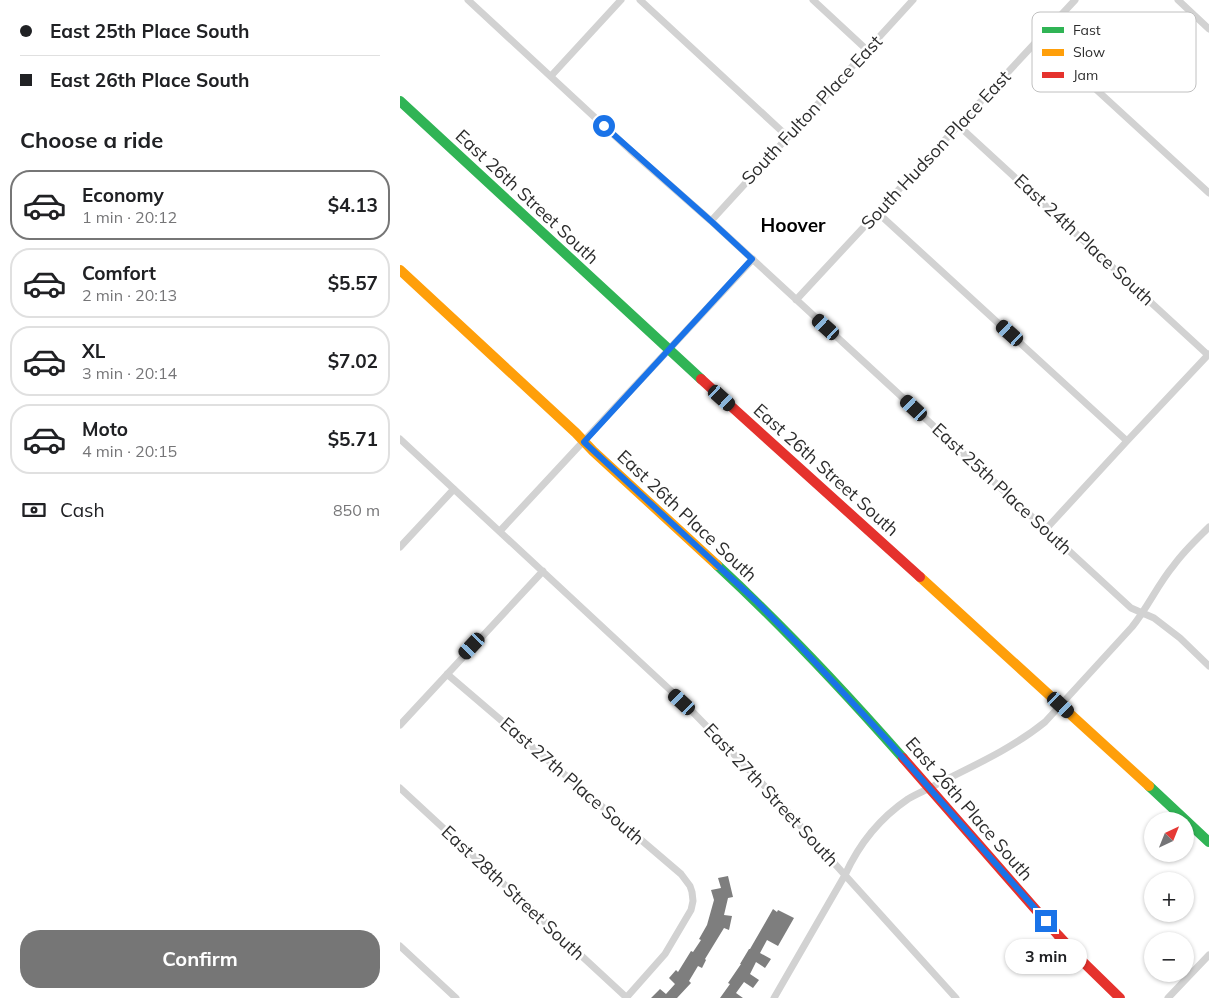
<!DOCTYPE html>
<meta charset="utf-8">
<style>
:root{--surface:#fff;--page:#f2f2f2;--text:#202124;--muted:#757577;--line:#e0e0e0;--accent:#767676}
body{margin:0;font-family:Mulish,sans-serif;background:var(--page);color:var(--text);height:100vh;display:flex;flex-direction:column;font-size:19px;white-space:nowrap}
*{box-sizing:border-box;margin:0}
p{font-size:16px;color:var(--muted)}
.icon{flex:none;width:28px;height:28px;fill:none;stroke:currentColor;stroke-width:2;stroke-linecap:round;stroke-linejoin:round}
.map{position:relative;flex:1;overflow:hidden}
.details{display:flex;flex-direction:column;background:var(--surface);width:400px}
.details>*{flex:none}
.top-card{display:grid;align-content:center;height:110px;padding:0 20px;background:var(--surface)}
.needle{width:32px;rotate:43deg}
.controls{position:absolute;left:744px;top:812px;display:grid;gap:10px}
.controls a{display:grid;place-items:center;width:50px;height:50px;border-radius:50%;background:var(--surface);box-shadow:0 1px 4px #0004;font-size:25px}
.end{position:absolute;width:22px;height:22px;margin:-11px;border:6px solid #1a73e8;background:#fff;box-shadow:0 0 0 2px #fff}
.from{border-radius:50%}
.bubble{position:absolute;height:35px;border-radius:18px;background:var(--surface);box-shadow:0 1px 4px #0004;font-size:16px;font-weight:700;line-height:35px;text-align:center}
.car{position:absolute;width:15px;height:30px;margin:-15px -8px;border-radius:6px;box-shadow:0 0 4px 1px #0007;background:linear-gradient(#222 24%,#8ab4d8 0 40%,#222 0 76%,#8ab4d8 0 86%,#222 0)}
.top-card b{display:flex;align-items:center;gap:18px;height:48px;font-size:19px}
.top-card b+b{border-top:1px solid var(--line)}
.top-card i{width:12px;height:12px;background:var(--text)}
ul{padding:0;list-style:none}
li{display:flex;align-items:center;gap:15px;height:70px;margin:0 10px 8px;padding:0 10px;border:2px solid var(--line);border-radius:20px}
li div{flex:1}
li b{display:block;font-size:19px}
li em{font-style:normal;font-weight:700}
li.current{border-color:var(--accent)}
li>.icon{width:45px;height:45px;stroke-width:1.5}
h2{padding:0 20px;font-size:22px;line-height:60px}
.pay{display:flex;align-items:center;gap:12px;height:55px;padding:0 20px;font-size:19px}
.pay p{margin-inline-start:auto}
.action{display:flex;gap:10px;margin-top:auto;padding:10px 20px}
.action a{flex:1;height:58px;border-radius:20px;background:var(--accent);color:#fff;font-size:20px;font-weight:700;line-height:58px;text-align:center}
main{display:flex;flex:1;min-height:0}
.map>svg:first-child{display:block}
.building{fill:#7e7e7e}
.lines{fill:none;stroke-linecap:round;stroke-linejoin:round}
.street{stroke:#d2d2d2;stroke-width:7}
.fast{stroke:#30b455;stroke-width:10}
.slow{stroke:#ff9f0a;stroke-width:10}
.jam{stroke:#e5322d;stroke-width:10}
.route{stroke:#1a73e8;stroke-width:6}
.labels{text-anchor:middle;stroke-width:5;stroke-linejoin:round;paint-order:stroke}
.street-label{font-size:18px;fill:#2d2d2d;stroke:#fff}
.neighbourhood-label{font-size:19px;font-weight:bold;fill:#000;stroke:#fff}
.key{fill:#fff;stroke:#c0c0c0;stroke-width:1}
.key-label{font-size:14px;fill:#2d2d2d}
</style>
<main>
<section class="details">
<div class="top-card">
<b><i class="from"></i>East 25th Place South</b>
<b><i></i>East 26th Place South</b>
</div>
<h2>Choose a ride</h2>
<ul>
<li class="current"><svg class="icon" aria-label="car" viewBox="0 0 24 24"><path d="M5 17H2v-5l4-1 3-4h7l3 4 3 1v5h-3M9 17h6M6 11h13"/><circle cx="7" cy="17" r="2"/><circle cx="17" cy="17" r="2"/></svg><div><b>Economy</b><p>1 min · 20:12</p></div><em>$4.13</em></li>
<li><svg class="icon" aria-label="car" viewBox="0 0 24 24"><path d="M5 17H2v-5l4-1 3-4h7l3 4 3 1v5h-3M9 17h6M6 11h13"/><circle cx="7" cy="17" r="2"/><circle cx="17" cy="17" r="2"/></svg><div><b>Comfort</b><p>2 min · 20:13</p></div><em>$5.57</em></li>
<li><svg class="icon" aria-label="car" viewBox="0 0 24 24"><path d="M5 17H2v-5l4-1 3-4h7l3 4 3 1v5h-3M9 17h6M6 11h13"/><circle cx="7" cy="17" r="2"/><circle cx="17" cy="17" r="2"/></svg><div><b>XL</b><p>3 min · 20:14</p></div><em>$7.02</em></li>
<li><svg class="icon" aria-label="car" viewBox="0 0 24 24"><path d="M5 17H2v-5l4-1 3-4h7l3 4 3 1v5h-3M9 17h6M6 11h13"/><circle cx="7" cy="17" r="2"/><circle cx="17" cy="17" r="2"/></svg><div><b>Moto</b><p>4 min · 20:15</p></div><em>$5.71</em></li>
</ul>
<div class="pay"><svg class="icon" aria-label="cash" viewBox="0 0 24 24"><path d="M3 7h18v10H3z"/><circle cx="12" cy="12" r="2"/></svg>Cash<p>850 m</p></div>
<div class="action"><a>Confirm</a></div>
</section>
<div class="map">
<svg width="809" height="998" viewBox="0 0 809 998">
<rect width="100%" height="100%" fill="#fff"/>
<path class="building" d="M328 876 333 897 328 898 324 915 332 916 329 930 324 928 305 959 306 960 302 968 298 966 289 981 291 983 277 998H251L260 989 266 994 275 984 269 978 276 970 278 972 291 951 293 952 301 940 299 939 307 925 314 900 311 890 321 888 318 878Z
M373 909 377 912 378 910 394 918 378 946 367 940 360 953 371 959 365 968 356 962 350 974 359 980 353 988 344 982 336 993 343 998H320L330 984 328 983 341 964H340L349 949H350Z"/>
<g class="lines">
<path class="street" d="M68 0 230 150 311 221 731 608 754 618 780 638 809 666
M240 0 387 136
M413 0 467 50
M778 0 809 29
M640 38 809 193
M151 76 221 0
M559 126 808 355
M478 213 727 441
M311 221 513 0
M396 300 675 0
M0 439 282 701 359 780 556 998
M646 529 727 441 809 354
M100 531 353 259
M0 547 54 489
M47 674 281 874 290 886 292 892 293 901 291 910 265 954 226 998
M0 725 143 571
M0 788 226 997
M0 946 56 998
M374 998 445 875C459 844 480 818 508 799 518 793 529 789 539 783 575 765 613 748 645 722L732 627C748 607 758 584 774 565 784 551 797 539 809 527
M768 998 809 955"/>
<path class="fast" d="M0 101 301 379
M317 565C382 625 444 691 503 758
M749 786 809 842"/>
<path class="slow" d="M0 270 176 433 193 451 317 565
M520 577 749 786"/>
<path class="jam" d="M301 379 520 577
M503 758 658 935 680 959 720 998"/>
</g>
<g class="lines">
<path class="route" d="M204 126 311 221 352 259 184 442 356 601 400 646 489 742 538 798 646 921"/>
</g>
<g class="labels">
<g class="street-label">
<text transform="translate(412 110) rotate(-47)" y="6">South Fulton Place East</text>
<text transform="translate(536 150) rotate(-47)" y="6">South Hudson Place East</text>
<text transform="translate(127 197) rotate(43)" y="6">East 26th Street South</text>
<text transform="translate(684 240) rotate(43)" y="6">East 24th Place South</text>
<text transform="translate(426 470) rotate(42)" y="6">East 26th Street South</text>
<text transform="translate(602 489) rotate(43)" y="6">East 25th Place South</text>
<text transform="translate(287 516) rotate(43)" y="6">East 26th Place South</text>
<text transform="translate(172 781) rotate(41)" y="6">East 27th Place South</text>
<text transform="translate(371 795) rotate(47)" y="6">East 27th Street South</text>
<text transform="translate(569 809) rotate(49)" y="6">East 26th Place South</text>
<text transform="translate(113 893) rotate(43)" y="6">East 28th Street South</text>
</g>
<g class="neighbourhood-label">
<text x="393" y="232">Hoover</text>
</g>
</g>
<rect x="632" y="12" width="164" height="80" rx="8" class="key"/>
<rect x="642" y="27" width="22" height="6" fill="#30b455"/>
<rect x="642" y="49" width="22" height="7" fill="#ff9f0a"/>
<rect x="642" y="72" width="22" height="6" fill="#e5322d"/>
<g class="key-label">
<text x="673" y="35">Fast</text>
<text x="673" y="57">Slow</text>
<text x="673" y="80">Jam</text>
</g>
</svg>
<div class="controls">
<a><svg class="needle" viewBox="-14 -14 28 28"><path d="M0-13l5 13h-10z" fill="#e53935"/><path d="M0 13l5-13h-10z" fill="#757577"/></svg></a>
<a>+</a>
<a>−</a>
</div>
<i class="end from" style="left:204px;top:126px"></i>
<i class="end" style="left:646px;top:921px"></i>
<div class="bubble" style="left:605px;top:939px;width:82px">3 min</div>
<i class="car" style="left:426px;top:327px;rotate:312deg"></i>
<i class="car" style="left:610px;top:333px;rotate:312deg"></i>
<i class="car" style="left:322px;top:398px;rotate:132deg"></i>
<i class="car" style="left:514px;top:408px;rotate:313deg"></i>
<i class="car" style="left:72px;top:646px;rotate:223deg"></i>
<i class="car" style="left:282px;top:702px;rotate:313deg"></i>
<i class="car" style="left:661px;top:705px;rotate:133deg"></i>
</div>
</main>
